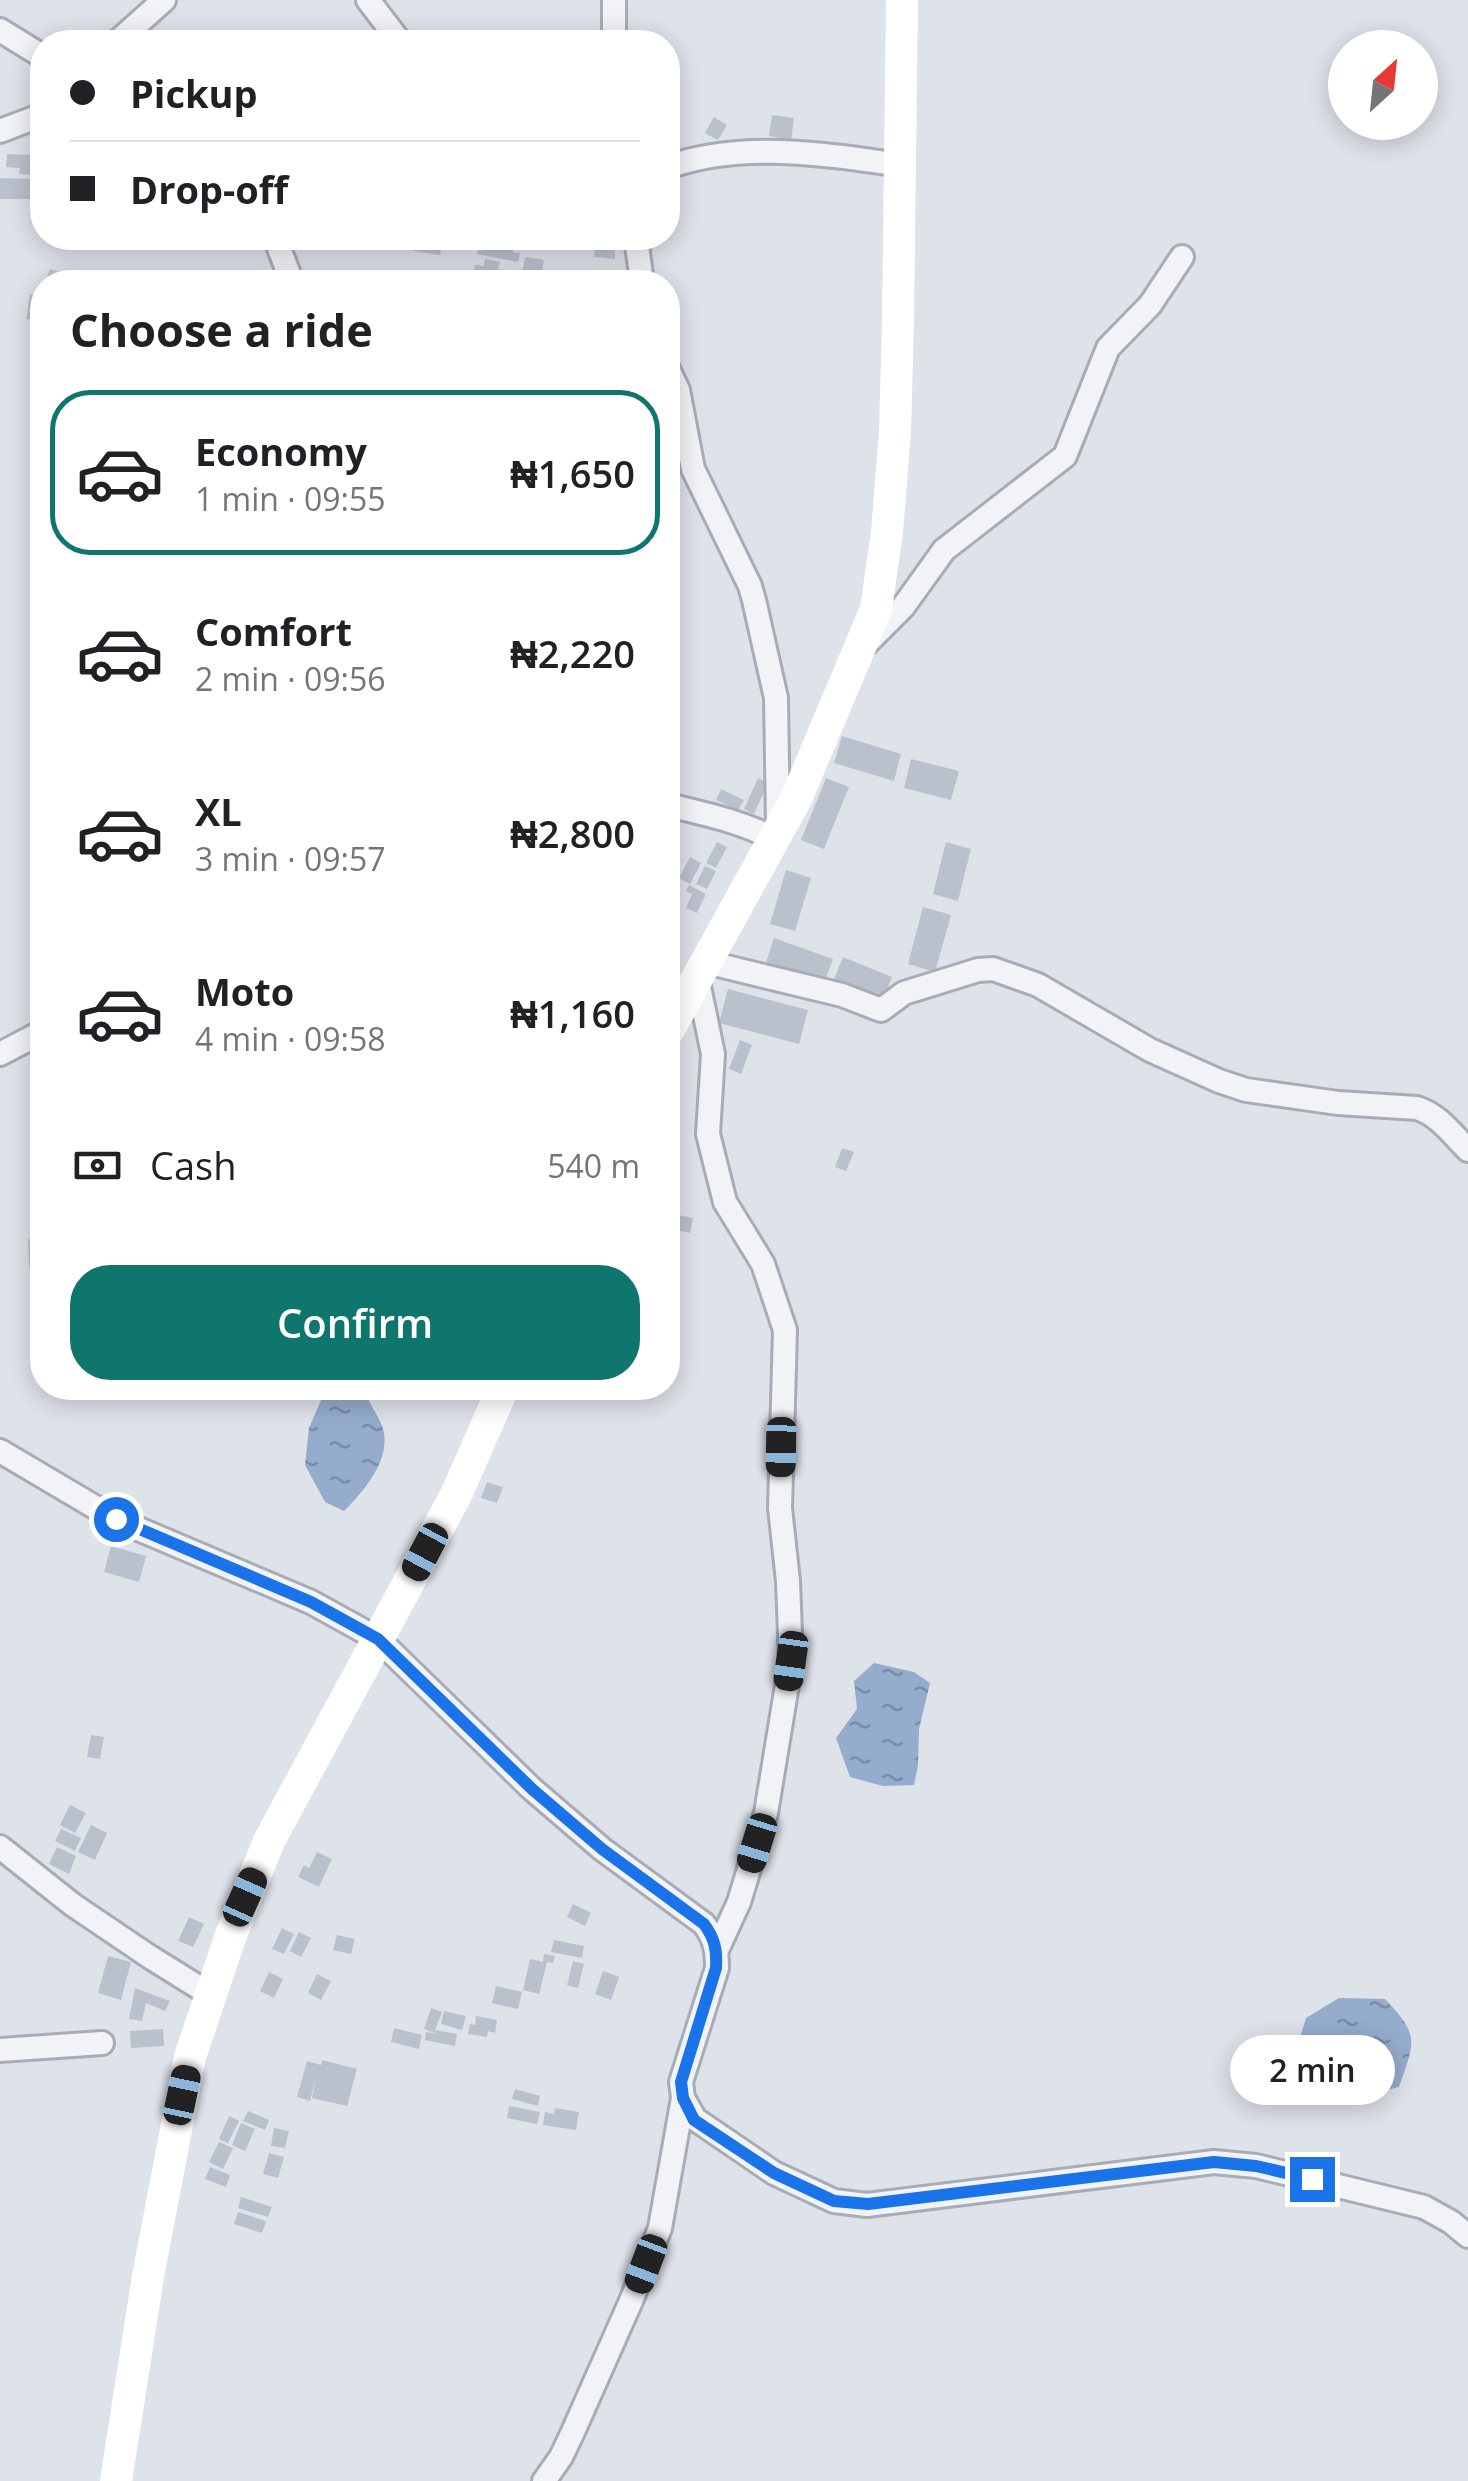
<!DOCTYPE html>
<meta charset="utf-8">
<style>
:root{--surface:#fff;--page:#f2f2f2;--text:#202124;--muted:#757577;--line:#e0e0e0;--accent:#0f766e}
body{margin:0;font-family:"Open Sans",sans-serif;background:var(--page);color:var(--text);height:100vh;display:flex;flex-direction:column;font-size:38px;white-space:nowrap}
*{box-sizing:border-box;margin:0}
p{font-size:32px;color:var(--muted)}
.icon{flex:none;width:55px;height:55px;fill:none;stroke:currentColor;stroke-width:2;stroke-linecap:round;stroke-linejoin:round}
.map{position:relative;flex:1;overflow:hidden}
.side{position:absolute;left:30px;top:270px;width:650px;height:1130px;display:flex;flex-direction:column;background:var(--surface);border-radius:40px;box-shadow:0 5px 25px #0003}
.side>*{flex:none}
.banner{position:absolute;left:30px;top:30px;width:650px;height:220px;border-radius:40px;box-shadow:0 5px 25px #0003;display:grid;align-content:center;height:220px;padding:0 40px;background:var(--surface)}
.needle{width:65px;rotate:27deg}
.buttons{position:absolute;left:1328px;top:30px;display:grid;gap:20px}
.buttons a{display:grid;place-items:center;width:110px;height:110px;border-radius:50%;background:var(--surface);box-shadow:0 5px 25px #0003;font-size:50px}
.end{position:absolute;width:45px;height:45px;margin:-22px;border:12px solid #1a73e8;background:#fff;box-shadow:0 0 0 5px #fff}
.from{border-radius:50%}
.bubble{position:absolute;height:70px;border-radius:35px;background:var(--surface);box-shadow:0 5px 25px #0003;font-size:32px;font-weight:600;line-height:70px;text-align:center}
.car{position:absolute;width:30px;height:60px;margin:-30px -15px;border-radius:12px;box-shadow:0 0 8px 2px #0007;background:linear-gradient(#222 24%,#8ab4d8 0 40%,#222 0 76%,#8ab4d8 0 86%,#222 0)}
.banner b{display:flex;align-items:center;gap:35px;height:95px;font-size:38px}
.banner b+b{border-top:2px solid var(--line)}
.banner i{width:25px;height:25px;background:var(--text)}
ul{padding:0;list-style:none}
li{display:flex;align-items:center;gap:30px;height:165px;margin:0 20px 15px;padding:0 20px;border:5px solid transparent;border-radius:40px}
li div{flex:1}
li b{display:block;font-size:38px}
li em{font-style:normal;font-weight:600}
li.selected{border-color:var(--accent)}
li>.icon{width:90px;height:90px;stroke-width:1.5}
h2{padding:0 40px;font-size:45px;line-height:120px}
.pay{display:flex;align-items:center;gap:25px;height:110px;padding:0 40px;font-size:38px}
.pay p{margin-inline-start:auto}
.button{display:flex;gap:20px;margin-top:auto;padding:20px 40px}
.button a{flex:1;height:115px;border-radius:40px;background:var(--accent);color:#fff;font-size:40px;font-weight:600;line-height:115px;text-align:center}
.map>svg:first-child{display:block}
.water{fill:url(#water-ripples)}
.building{fill:#bbc0cd}
.lines{fill:none;stroke-linecap:round;stroke-linejoin:round}
.street-casing{stroke:#a7acb7;stroke-width:28}
.street{stroke:#f1f3f7;stroke-width:22}
.secondary{stroke:#fff;stroke-width:32}
.route{stroke:#1a73e8;stroke-width:12}
</style>
<div class="map">
<svg width="1468" height="2481" viewBox="0 0 1468 2481">
<defs>
<pattern id="water-ripples" width="26" height="14" patternUnits="userSpaceOnUse" patternTransform="scale(2.5)"><rect width="26" height="14" fill="#95accd"/><path d="M2 4q2-2 4 0t4 0M15 11q2-2 4 0t4 0" fill="none" stroke="#798ca8"/></pattern>
</defs>
<rect width="100%" height="100%" fill="#dee2e9"/>
<path class="water" d="M337 1388 366 1395C371 1406 382 1421 384 1433 389 1462 363 1492 344 1511L325 1502 305 1465 309 1428 321 1400Z
M874 1663 914 1672 930 1683 919 1729 918 1765 914 1785 883 1786 850 1777 836 1738 857 1709 854 1681Z
M1339 1998 1385 1999C1420 2036 1415 2041 1399 2087L1334 2104 1291 2066 1306 2018Z"/>
<path class="building" d="M772 115 794 118 791 140 769 136Z
M714 117 727 125 718 140 705 133Z
M7 154 32 155 31 175 19 174 20 168 6 167Z
M0 178 31 179V199H0Z
M416 238H443L440 255 414 251Z
M481 238 515 243 513 252 520 253 518 262 477 254Z
M595 244 615 245V259L594 257Z
M525 257 544 260 540 282 521 279Z
M485 259 500 262 498 269 503 270 501 282 473 277 475 265 484 266Z
M50 269 74 277 72 282H45Z
M30 294 41 296 36 321 26 319Z
M842 736 901 754 894 781 834 763Z
M911 759 959 771 951 800 904 788Z
M758 778 768 783 754 814 744 809Z
M826 778 849 787 824 849 801 840Z
M721 789 744 800 738 810 716 800Z
M717 842 727 847 716 868 706 863Z
M946 842 971 849 958 901 933 894Z
M690 857 701 863 690 884 679 878Z
M705 866 716 871 707 889 696 884Z
M786 870 811 878 795 931 770 924Z
M689 885 706 894 697 913 686 908 692 894 686 891Z
M923 907 951 915 935 972 908 964Z
M774 938 833 959 824 983 766 963Z
M843 957 892 977 881 1004 832 984Z
M728 989 808 1010 799 1044 719 1023Z
M740 1040 752 1045 741 1074 729 1069Z
M842 1148 854 1152 846 1171 835 1167Z
M668 1213 693 1218 690 1233 668 1228Z
M28 1239H37L38 1267H29Z
M487 1482 503 1487 497 1503 481 1498Z
M111 1546 146 1556 139 1582 104 1572Z
M91 1735 104 1737 100 1759 87 1757Z
M70 1805 86 1813 75 1833 60 1825Z
M91 1825 107 1833 95 1860 78 1852Z
M61 1829 81 1838 75 1851 55 1841Z
M57 1847 76 1856 69 1874 49 1864Z
M317 1852 332 1859 319 1887 298 1877 304 1865 309 1868Z
M573 1904 591 1913 585 1926 567 1917Z
M189 1917 204 1924 193 1947 178 1941Z
M282 1928 294 1934 284 1954 272 1949Z
M299 1932 311 1938 301 1957 290 1951Z
M337 1935 355 1939 351 1954 333 1950Z
M554 1940 584 1946 582 1958 551 1952Z
M544 1954 555 1956 553 1963 547 1962 539 1994 523 1990 530 1959 543 1962Z
M108 1956 131 1962 121 2000 98 1993Z
M573 1961 584 1964 578 1988 567 1985Z
M603 1971 619 1977 611 2000 595 1994Z
M269 1972 283 1979 274 1998 260 1991Z
M317 1974 331 1981 321 2000 308 1993Z
M496 1986 522 1992 518 2009 492 2003Z
M135 1988 170 2001 165 2011 146 2003 142 2021 129 2019Z
M431 2008 442 2012 435 2030 457 2034 455 2046 425 2040 426 2032 438 2034 424 2029Z
M444 2011 466 2016 462 2030 441 2024Z
M476 2016 497 2020 495 2033 488 2031 487 2037 468 2034 470 2024 475 2025Z
M394 2028 422 2035 419 2049 391 2042Z
M163 2029 164 2046 131 2048 130 2031Z
M322 2060 357 2069 347 2106 312 2098 316 2077 310 2101 297 2097 307 2061 321 2065Z
M515 2089 540 2096 538 2106 512 2099Z
M509 2106 540 2112 537 2124 507 2118Z
M555 2108 579 2112 576 2130 543 2125 545 2112 554 2114Z
M248 2111 269 2120 265 2130 243 2121Z
M229 2116 239 2121 228 2143 219 2139Z
M241 2123 255 2129 245 2151 232 2145Z
M274 2128 289 2131 285 2148 271 2146Z
M219 2142 233 2148 223 2169 209 2162Z
M269 2153 284 2157 278 2178 263 2174Z
M210 2167 230 2175 226 2187 205 2179Z
M241 2197 272 2207 268 2217 238 2208Z
M238 2212 266 2221 262 2233 234 2224Z"/>
<g class="lines">
<g class="street-casing">
<path id="street" d="M368 0 400 42
M614 0V42
M0 30 42 56
M117 42 164 0
M0 131 42 115
M668 167C742 141 824 154 900 165
M275 238 292 282
M636 238 642 282
M668 369 678 390 693 469 750 586 754 600 776 698 778 825
M867 643 903 607 944 550 1065 456 1108 348 1150 305 1182 257
M668 805C704 814 741 821 774 839
M706 962 842 995 881 1010 904 993 978 970 993 969 1038 985 1150 1050 1219 1081 1246 1090 1338 1103 1417 1108C1439 1115 1452 1134 1468 1150
M697 977 713 1054 708 1134 725 1202 763 1264 785 1330 780 1508 788 1581 791 1661 766 1813 739 1902 717 1950
M0 1054 42 1032
M0 1451 115 1519 311 1602 378 1639 532 1789 602 1849 704 1924C715 1939 717 1950 717 1968L681 2082 683 2098 660 2228 631 2301 572 2434 561 2457 544 2481
M0 1847 73 1905 150 1957 211 1995
M0 2050 102 2043
M683 2098 695 2119 774 2173 834 2201 867 2205 1214 2162 1256 2166 1424 2207 1451 2222 1468 2236"/>
</g>
<use href="#street" class="street"/>
<path class="secondary" d="M668 1031 796 799 876 609 887 532 895 432 898 322 902 0
M116 2481 148 2276 190 2057 231 1935 269 1841 456 1495 503 1388"/>
</g>
<g class="lines">
<path class="route" d="M116 1519 311 1602 378 1639 532 1789 602 1849 704 1924C715 1939 717 1950 716 1968L681 2082 683 2098 694 2120 774 2173 834 2201 868 2204 1214 2162 1256 2166 1312 2179"/>
</g>
</svg>
<div class="buttons">
<a><svg class="needle" viewBox="-14 -14 28 28"><path d="M0-13l5 13h-10z" fill="#e53935"/><path d="M0 13l5-13h-10z" fill="#757577"/></svg></a>
</div>
<i class="end from" style="left:116px;top:1519px"></i>
<i class="end" style="left:1312px;top:2179px"></i>
<div class="bubble" style="left:1230px;top:2035px;width:165px">2 min</div>
<i class="car" style="left:781px;top:1447px;rotate:181deg"></i>
<i class="car" style="left:425px;top:1552px;rotate:208deg"></i>
<i class="car" style="left:791px;top:1661px;rotate:188deg"></i>
<i class="car" style="left:757px;top:1843px;rotate:197deg"></i>
<i class="car" style="left:245px;top:1897px;rotate:24deg"></i>
<i class="car" style="left:182px;top:2095px;rotate:12deg"></i>
<i class="car" style="left:646px;top:2264px;rotate:201deg"></i>
<div class="banner">
<b><i class="from"></i>Pickup</b>
<b><i></i>Drop-off</b>
</div>
<section class="side">
<h2>Choose a ride</h2>
<ul>
<li class="selected"><svg class="icon" aria-label="car" viewBox="0 0 24 24"><path d="M5 17H2v-5l4-1 3-4h7l3 4 3 1v5h-3M9 17h6M6 11h13"/><circle cx="7" cy="17" r="2"/><circle cx="17" cy="17" r="2"/></svg><div><b>Economy</b><p>1 min · 09:55</p></div><em>₦1,650</em></li>
<li><svg class="icon" aria-label="car" viewBox="0 0 24 24"><path d="M5 17H2v-5l4-1 3-4h7l3 4 3 1v5h-3M9 17h6M6 11h13"/><circle cx="7" cy="17" r="2"/><circle cx="17" cy="17" r="2"/></svg><div><b>Comfort</b><p>2 min · 09:56</p></div><em>₦2,220</em></li>
<li><svg class="icon" aria-label="car" viewBox="0 0 24 24"><path d="M5 17H2v-5l4-1 3-4h7l3 4 3 1v5h-3M9 17h6M6 11h13"/><circle cx="7" cy="17" r="2"/><circle cx="17" cy="17" r="2"/></svg><div><b>XL</b><p>3 min · 09:57</p></div><em>₦2,800</em></li>
<li><svg class="icon" aria-label="car" viewBox="0 0 24 24"><path d="M5 17H2v-5l4-1 3-4h7l3 4 3 1v5h-3M9 17h6M6 11h13"/><circle cx="7" cy="17" r="2"/><circle cx="17" cy="17" r="2"/></svg><div><b>Moto</b><p>4 min · 09:58</p></div><em>₦1,160</em></li>
</ul>
<div class="pay"><svg class="icon" aria-label="cash" viewBox="0 0 24 24"><path d="M3 7h18v10H3z"/><circle cx="12" cy="12" r="2"/></svg>Cash<p>540 m</p></div>
<div class="button"><a>Confirm</a></div>
</section>
</div>
